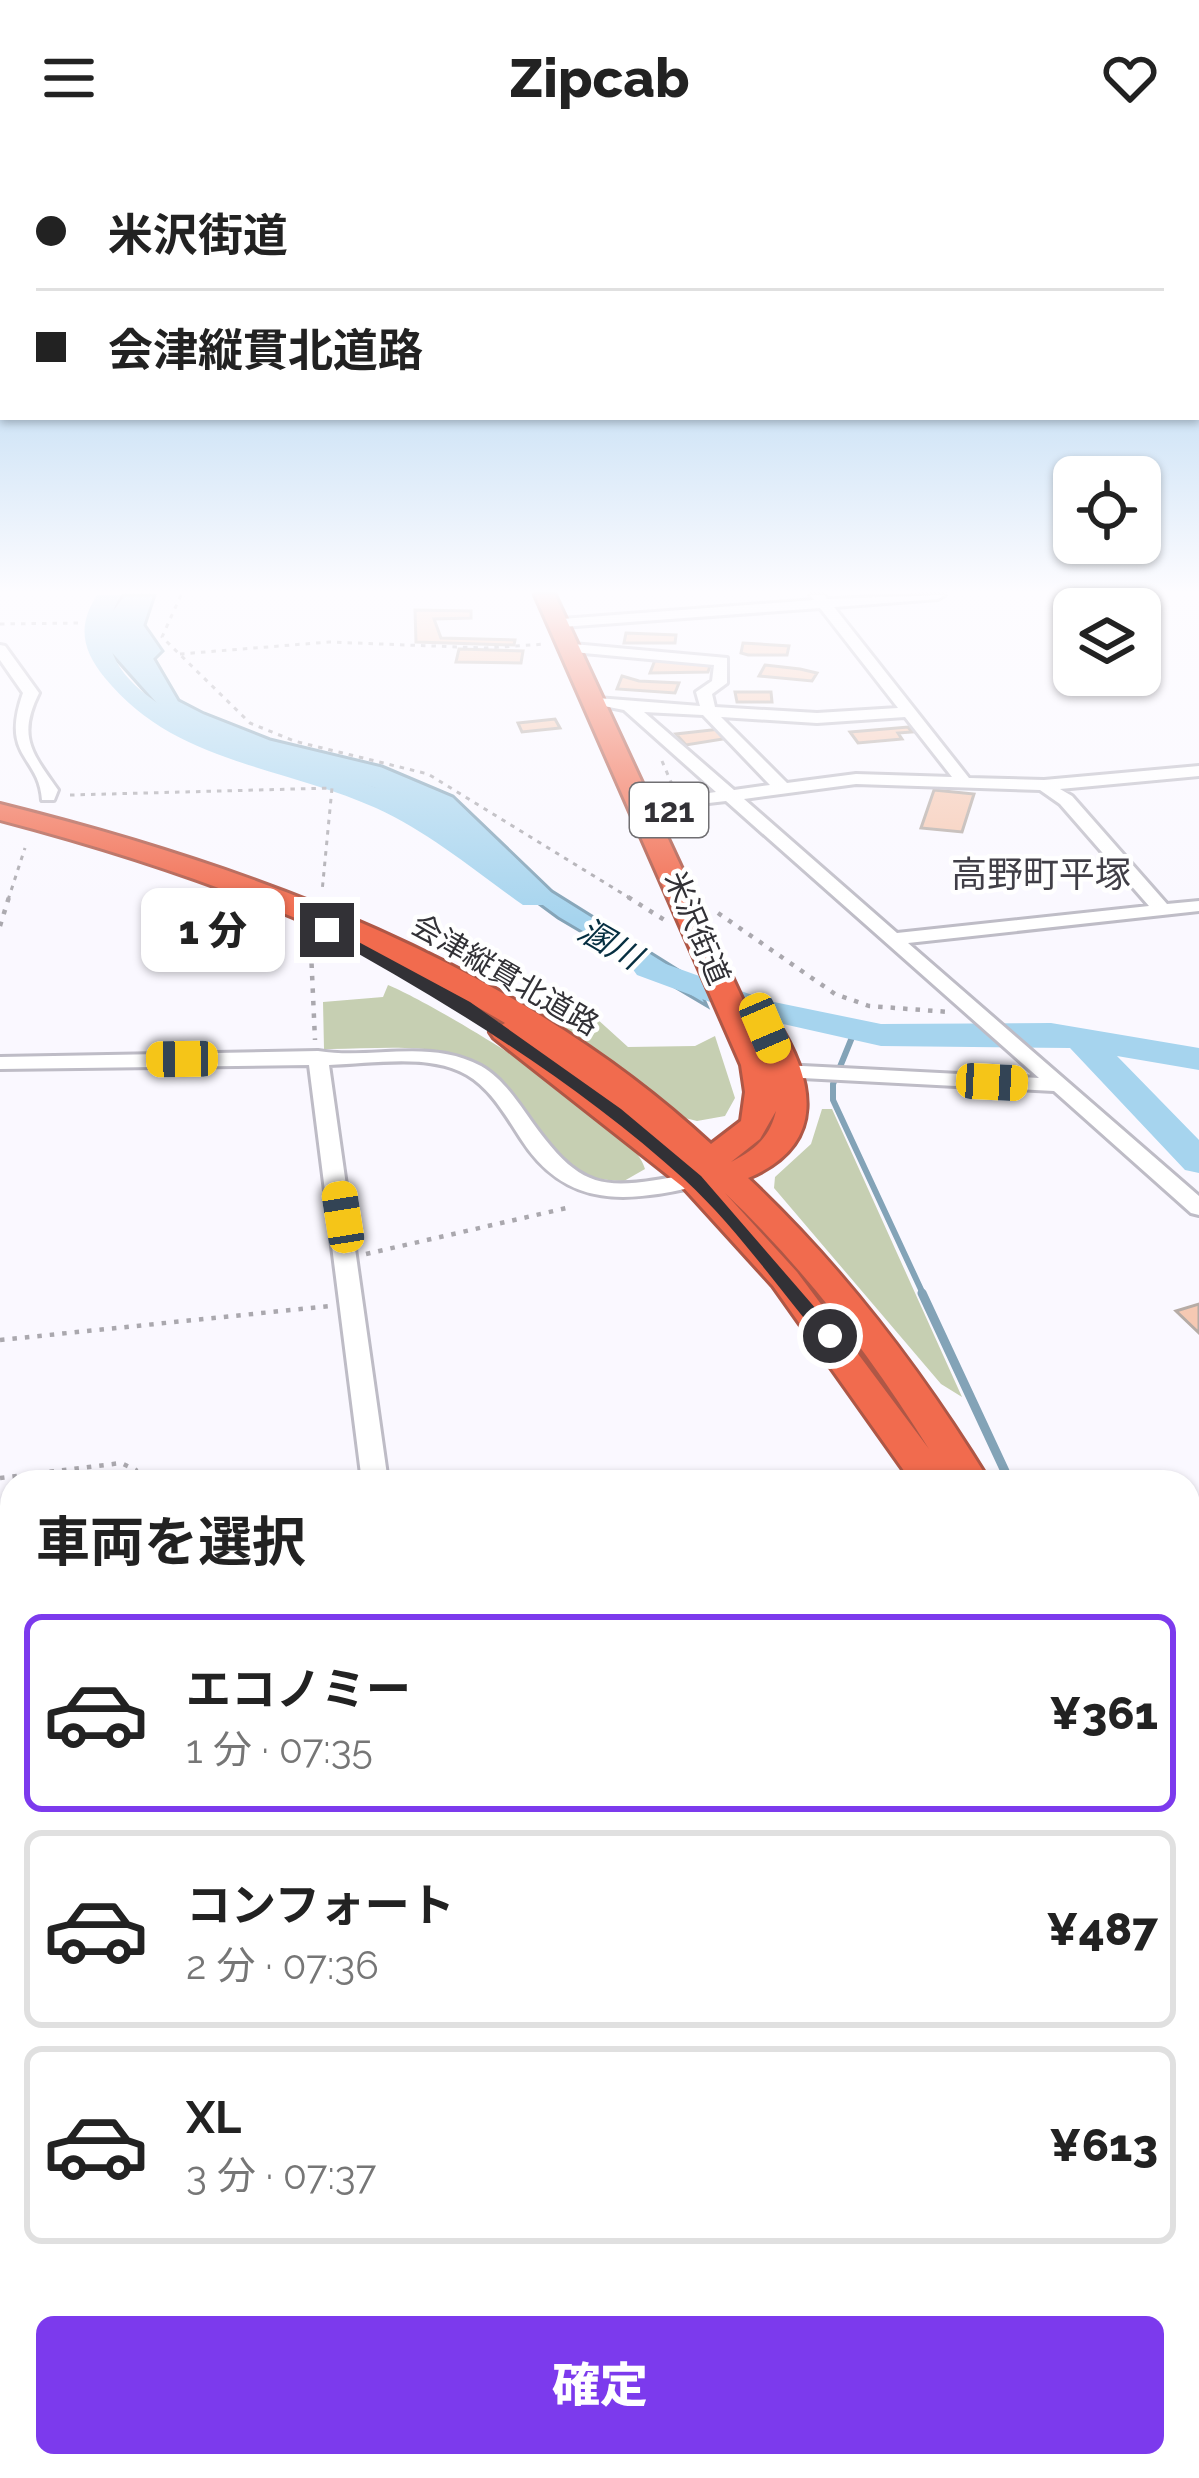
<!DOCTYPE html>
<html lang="ja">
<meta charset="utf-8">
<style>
:root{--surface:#fff;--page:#f6f6f6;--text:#222;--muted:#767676;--line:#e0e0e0;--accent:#7c3aed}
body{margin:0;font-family:Raleway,"Noto Sans JP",sans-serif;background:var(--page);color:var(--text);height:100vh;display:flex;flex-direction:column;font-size:45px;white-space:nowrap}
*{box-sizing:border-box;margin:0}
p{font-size:39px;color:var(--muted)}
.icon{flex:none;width:66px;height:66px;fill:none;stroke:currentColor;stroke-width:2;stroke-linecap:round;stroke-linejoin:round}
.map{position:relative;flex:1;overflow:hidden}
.details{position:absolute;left:0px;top:1314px;width:1200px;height:1008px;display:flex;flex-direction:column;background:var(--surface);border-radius:36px 36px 0 0;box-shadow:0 3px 9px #0004}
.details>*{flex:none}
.banner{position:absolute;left:0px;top:0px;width:1200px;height:264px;box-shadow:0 3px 9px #0004;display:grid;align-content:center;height:264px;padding:0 36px;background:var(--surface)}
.fabs{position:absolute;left:1053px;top:300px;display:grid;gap:24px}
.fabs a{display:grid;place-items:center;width:108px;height:108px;border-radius:18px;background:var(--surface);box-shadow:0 3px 9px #0004;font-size:60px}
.end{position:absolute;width:54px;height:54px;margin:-27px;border:15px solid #323136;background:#fff;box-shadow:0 0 0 6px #fff}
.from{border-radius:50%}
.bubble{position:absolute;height:84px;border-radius:18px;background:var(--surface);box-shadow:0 3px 9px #0004;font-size:39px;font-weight:800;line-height:84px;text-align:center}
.car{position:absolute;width:36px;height:72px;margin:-36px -18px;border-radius:15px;box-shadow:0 0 9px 3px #0007;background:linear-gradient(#f5c518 24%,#345 0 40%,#f5c518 0 76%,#345 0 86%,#f5c518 0)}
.banner b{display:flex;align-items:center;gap:42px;height:114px;font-size:45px}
.banner b+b{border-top:3px solid var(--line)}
.banner i{width:30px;height:30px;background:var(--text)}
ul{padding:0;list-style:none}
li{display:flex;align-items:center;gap:36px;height:198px;margin:0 24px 18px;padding:0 12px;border:6px solid var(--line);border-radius:18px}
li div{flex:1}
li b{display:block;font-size:45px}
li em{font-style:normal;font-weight:800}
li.on{border-color:var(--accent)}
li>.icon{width:108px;height:108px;stroke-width:1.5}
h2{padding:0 36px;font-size:54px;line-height:144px}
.button{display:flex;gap:24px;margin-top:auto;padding:24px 36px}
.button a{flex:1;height:138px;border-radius:18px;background:var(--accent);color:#fff;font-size:48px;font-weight:800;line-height:138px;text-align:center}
header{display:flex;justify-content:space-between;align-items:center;height:156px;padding:0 36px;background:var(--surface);font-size:54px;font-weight:800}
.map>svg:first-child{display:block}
.green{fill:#c6cfb2}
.water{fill:#a6d4ee;stroke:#83a3b7;stroke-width:3}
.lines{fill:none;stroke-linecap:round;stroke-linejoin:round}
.stream-far1{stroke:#83a3b7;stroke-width:6}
.stream{stroke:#83a3b7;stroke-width:9}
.river{fill:#a6d4ee;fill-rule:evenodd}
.building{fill:#f6c9b3;stroke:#b6aca6;stroke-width:3}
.minor-casing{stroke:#bebcc6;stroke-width:6}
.highway-casing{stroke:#ae5746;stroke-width:6}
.path-far2{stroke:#aaa8ae;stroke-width:3;stroke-dasharray:4.5 6;stroke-linecap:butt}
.path-far1{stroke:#aaa8ae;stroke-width:4.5;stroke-dasharray:4.5 8;stroke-linecap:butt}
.path{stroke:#aaa8ae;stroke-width:6;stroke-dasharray:9 14;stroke-linecap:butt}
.minor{fill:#fff;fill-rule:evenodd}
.highway{fill:#f16b4e;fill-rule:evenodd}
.route{fill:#323136}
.labels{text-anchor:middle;stroke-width:9;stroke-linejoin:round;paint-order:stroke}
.far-street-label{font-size:30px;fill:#323136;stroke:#fff}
.shield{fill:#fff;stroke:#706f72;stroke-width:3}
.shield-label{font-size:33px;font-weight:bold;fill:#323136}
.far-water-label{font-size:33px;font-style:italic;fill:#062f41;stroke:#fff}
.far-quarter-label{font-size:36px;fill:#413f47;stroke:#fff}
</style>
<header><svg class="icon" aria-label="menu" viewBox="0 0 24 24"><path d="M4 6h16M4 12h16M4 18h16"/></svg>Zipcab<svg class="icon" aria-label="heart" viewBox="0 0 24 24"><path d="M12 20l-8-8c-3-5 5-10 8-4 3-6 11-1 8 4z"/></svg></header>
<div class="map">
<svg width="1199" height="2322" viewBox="0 0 1199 2322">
<rect width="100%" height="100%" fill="#faf8ff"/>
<path class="green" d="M388 829C435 848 636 968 645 1013L624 1025C537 1025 544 952 488 913 445 883 374 894 324 893L323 846 383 841Z
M575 843 628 891 695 890 715 880 735 942 725 960 697 965 677 960 618 911 524 849Z
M822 953H832L962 1241 941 1228 774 1032 775 1021 811 988Z"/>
<path class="water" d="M123 439H155L145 469 163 495 155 503 179 544 204 557 270 583 382 610 453 640 552 735 696 825 707 850 558 762 402 647 374 633 202 582 162 555 106 492 102 468Z"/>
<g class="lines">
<path class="stream-far1" d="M855 874 833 928V944L924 1140"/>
<path class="stream" d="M922 1137 1010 1326
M1188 1541 1199 1540"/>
<path class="river" d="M97 439H121C48 560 332 610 398 640 433 656 528 712 550 742L545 749H523C475 715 429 676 376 652 281 609 175 608 105 522 82 494 77 470 97 439Z
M649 802 769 845 881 868 1051 867 1199 892V914L1117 900 1199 984V1017L1185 1014 1070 892 881 890 748 860 637 819 632 812 637 805Z"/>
</g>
<path class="building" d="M415 454 471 455V462L434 463 441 482 515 484 514 489 416 486Z
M626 477 676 479 675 487H624Z
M743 487 789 490 787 499H748L741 497Z
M459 493 523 495 521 507 456 506Z
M655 504 711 507 708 516 650 517Z
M765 509 800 513 817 517 812 525 759 520Z
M622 520 639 525 679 527 675 537 617 533Z
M735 536H771L772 546H737Z
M555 563 560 572 522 576 518 567Z
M908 571 912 576 898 577 902 583 858 587 850 576Z
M720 573 729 582 686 589 676 578Z
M934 634 974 638 962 676 921 672Z
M1199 1148V1177L1176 1155Z
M1199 2289V2322H1166L1162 2310H1188V2291Z
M413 2310H548L547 2322 427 2316V2322H404Z
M553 2310H593L590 2322H550Z
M609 2310H695L694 2322H608Z
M825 2310H871L872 2322H825Z
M884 2310H976L978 2322H885Z"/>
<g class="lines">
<g class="minor-casing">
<path id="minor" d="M810 439H824L827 443 945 439 938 443 834 451 969 622 1044 624 1199 610V620L1060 633 1072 640 1167 748 1199 745V755L908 787 1199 1040V1059L1191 1057 1054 935 783 921 773 915 783 909 1039 922 726 645 639 655V647L645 646 716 636 624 554 589 547 597 542 700 550 696 536 712 525 714 509 573 496 566 492 573 488 727 502V527L712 538 715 551 817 557 898 552 820 452 562 471 555 467 562 463 814 444ZM644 556 703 559 770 629 734 634ZM721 561 817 567 905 561 952 621 856 618 787 627ZM856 628 1040 634 1060 648 1149 750 897 777 744 643Z
M0 489 5 490 39 537C17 581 32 597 58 634L54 644H42C39 599 0 602 23 537L0 504Z
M318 895C373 904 429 882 481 910 499 920 513 939 525 956 582 1038 600 1035 695 1017L706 1024 703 1029C629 1046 567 1055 521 983 506 960 491 933 467 919 429 897 372 908 329 909L388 1326H362L309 909 0 913V901Z
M1199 1618V1642L1188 1643V1619Z
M0 1853 12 1858V1890L0 1885Z
M1188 2228 1199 2231V2271L1188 2268Z
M377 2310H417V2322H377Z"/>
</g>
<g class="highway-casing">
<path id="highway" d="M535 439H555L752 864 775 862C814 923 829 988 748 1022 844 1112 921 1214 990 1326H912L773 1130 683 1031 494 882 490 876 505 867C345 772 179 711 0 664V648C253 711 516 807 711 988L741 965 745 936 741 909ZM776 955C770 981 755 994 731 1006L760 983ZM725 1037C806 1114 870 1199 929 1293L797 1116Z
M1188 1790 1199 1794V1856L1188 1852Z
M1188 1883 1199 1887V1955L1188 1951Z"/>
</g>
<path class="path-far2" d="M181 439 162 481 250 567 294 585 428 618 633 744
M0 468 78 467
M180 498 329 486 485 492 546 488
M662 605 674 633
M70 639 332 632 322 736
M8 744 25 692"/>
<path class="path-far1" d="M628 741 666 765
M718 757 835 838 869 850 949 856
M0 770 9 741
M311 795 315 884
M366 1098 571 1051
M0 1184 330 1150
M0 1322 121 1307 136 1314 139 1326
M0 1605 8 1654"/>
<path class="path" d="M8 1651 12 1676"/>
<use href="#minor" class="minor"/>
<use href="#highway" class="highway"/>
</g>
<linearGradient id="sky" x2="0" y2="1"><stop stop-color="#8dc1ea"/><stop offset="0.57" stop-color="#fdfcff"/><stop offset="1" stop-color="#fdfcff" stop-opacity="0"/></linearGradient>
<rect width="1199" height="764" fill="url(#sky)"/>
<path class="route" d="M327 769 470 846 621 953 701 1020 836 1176V1185H823C778 1132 736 1071 685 1024 575 925 450 848 321 777Z"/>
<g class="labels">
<g class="far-street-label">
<text transform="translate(697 772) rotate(67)" y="10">米沢街道</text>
<text transform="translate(505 819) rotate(30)" y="10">会津縦貫北道路</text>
</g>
<rect class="shield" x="630" y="627" width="78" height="54" rx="9"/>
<g class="shield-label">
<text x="669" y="666">121</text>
</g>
<g class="far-water-label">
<text transform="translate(610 787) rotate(30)" y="12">溷川</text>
</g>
<g class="far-quarter-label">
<text x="1041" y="731">高野町平塚</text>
</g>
</g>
</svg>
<div class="fabs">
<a><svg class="icon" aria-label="locate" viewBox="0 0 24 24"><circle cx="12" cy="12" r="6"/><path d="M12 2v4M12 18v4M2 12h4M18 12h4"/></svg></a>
<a><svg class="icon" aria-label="layers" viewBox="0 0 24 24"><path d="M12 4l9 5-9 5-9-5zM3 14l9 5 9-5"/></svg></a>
</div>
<i class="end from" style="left:830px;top:1180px"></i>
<i class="end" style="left:327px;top:774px"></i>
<div class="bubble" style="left:141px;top:732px;width:144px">1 分</div>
<i class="car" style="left:765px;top:872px;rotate:157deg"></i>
<i class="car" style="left:182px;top:903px;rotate:269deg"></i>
<i class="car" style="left:992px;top:926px;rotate:93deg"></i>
<i class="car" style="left:343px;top:1061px;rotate:351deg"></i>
<div class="banner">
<b><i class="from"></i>米沢街道</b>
<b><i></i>会津縦貫北道路</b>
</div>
<section class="details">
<h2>車両を選択</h2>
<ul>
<li class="on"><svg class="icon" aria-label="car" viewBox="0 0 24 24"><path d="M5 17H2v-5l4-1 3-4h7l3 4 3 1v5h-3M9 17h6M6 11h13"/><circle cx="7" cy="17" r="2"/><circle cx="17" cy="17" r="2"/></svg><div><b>エコノミー</b><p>1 分 · 07:35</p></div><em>¥361</em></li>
<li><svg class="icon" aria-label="car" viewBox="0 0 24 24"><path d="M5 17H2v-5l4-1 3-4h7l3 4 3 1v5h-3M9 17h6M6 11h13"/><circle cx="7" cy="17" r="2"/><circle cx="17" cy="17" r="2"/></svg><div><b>コンフォート</b><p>2 分 · 07:36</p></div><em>¥487</em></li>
<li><svg class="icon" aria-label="car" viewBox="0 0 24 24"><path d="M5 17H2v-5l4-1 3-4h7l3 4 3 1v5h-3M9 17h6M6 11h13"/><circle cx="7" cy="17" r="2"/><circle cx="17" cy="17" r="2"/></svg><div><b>XL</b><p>3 分 · 07:37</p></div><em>¥613</em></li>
</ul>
<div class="button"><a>確定</a></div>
</section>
</div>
